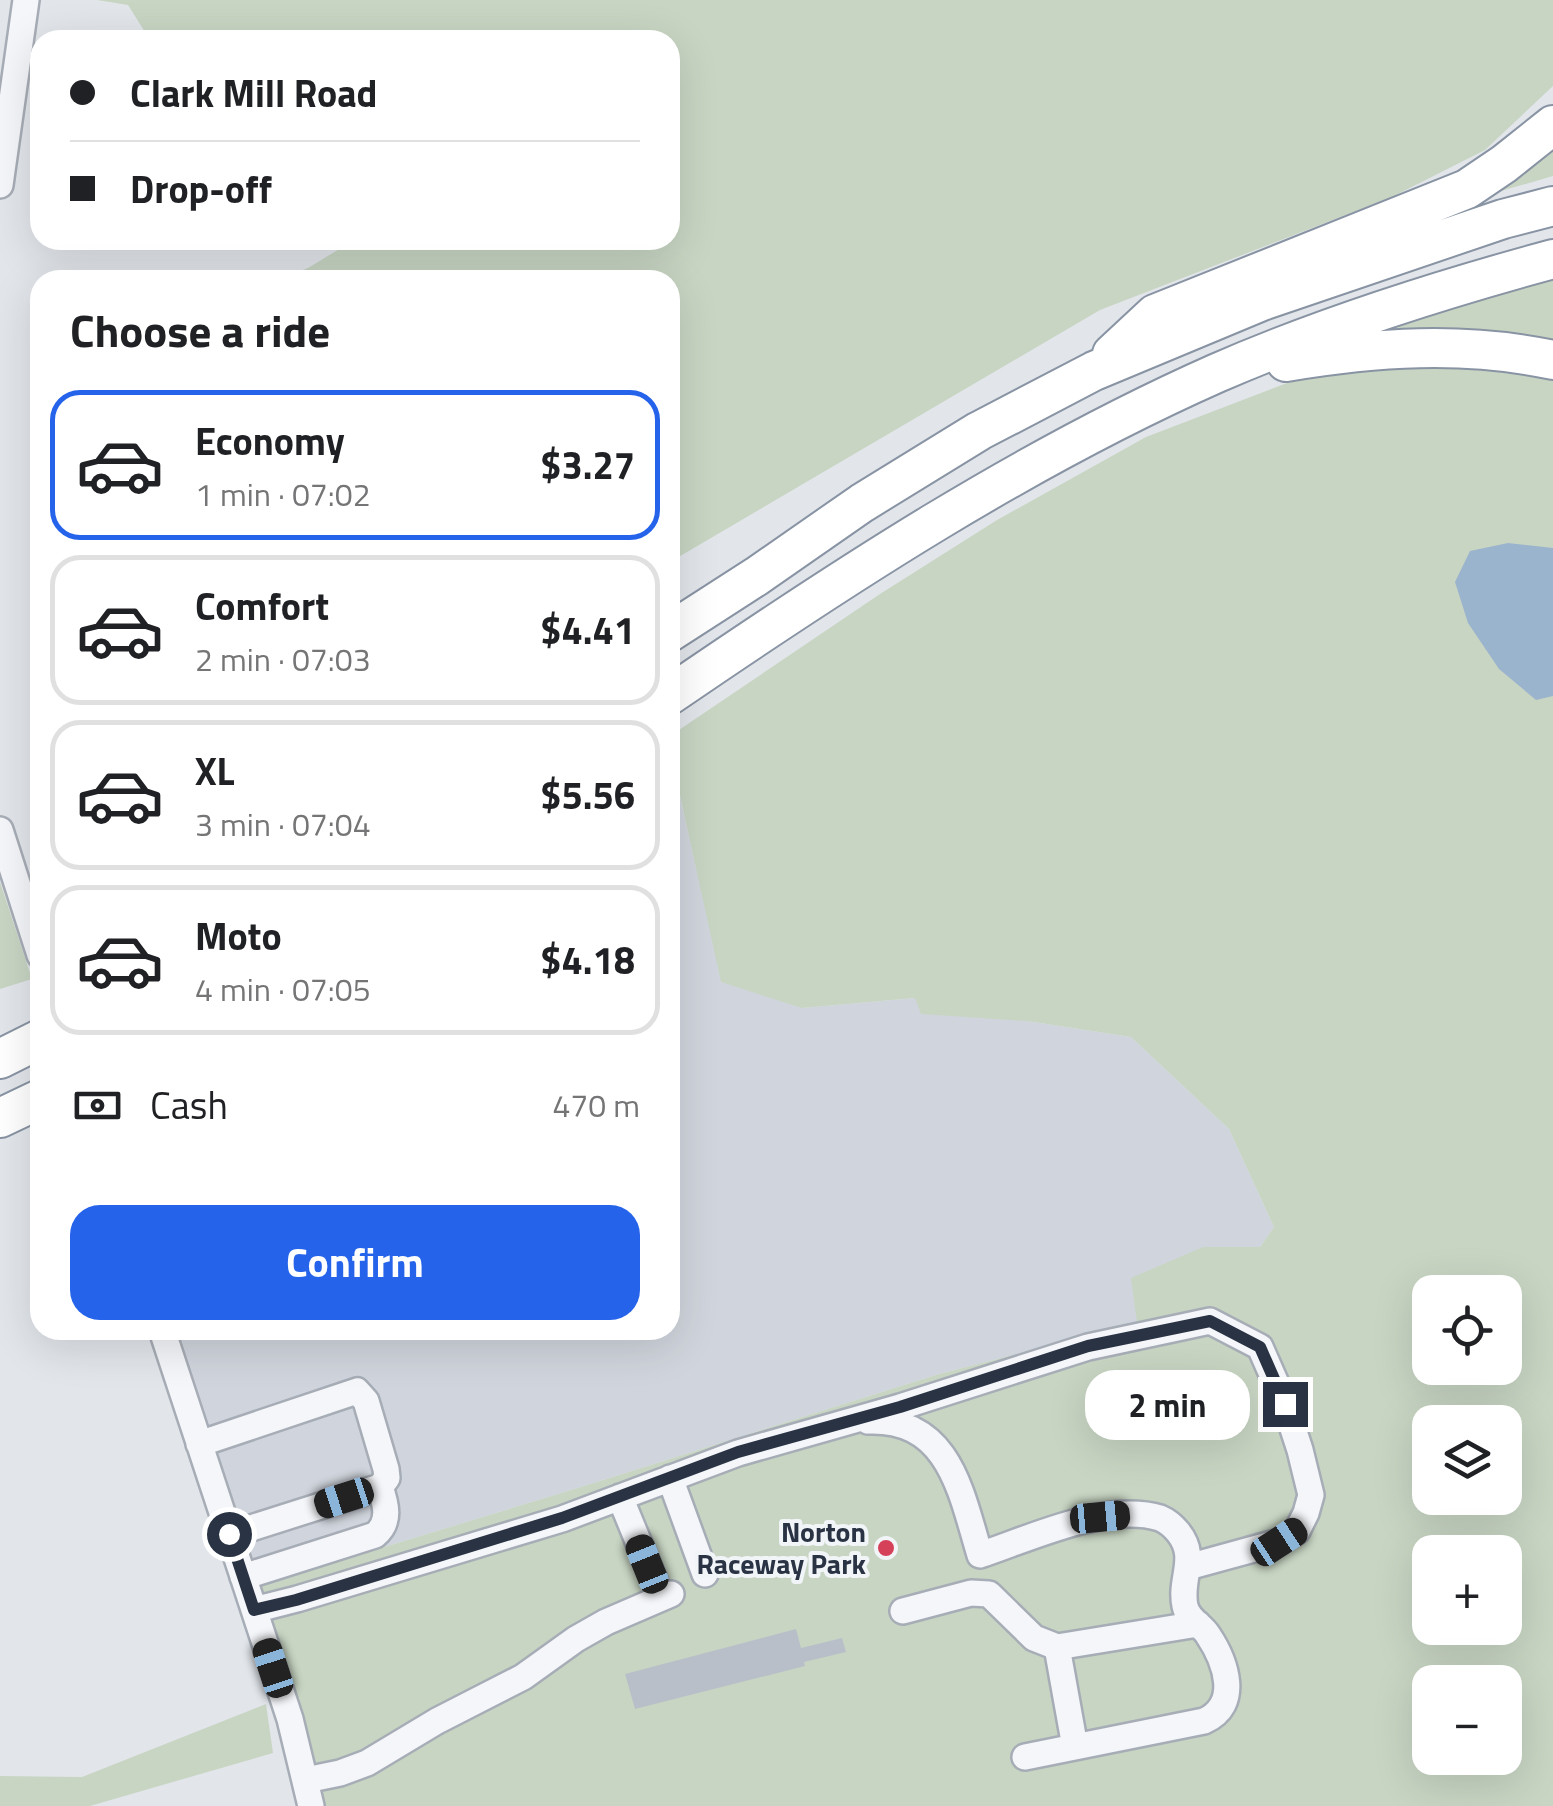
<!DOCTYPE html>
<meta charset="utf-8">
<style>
:root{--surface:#fff;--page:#f6f6f6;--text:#202124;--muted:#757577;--line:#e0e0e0;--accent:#2563eb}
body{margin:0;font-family:"Titillium Web",sans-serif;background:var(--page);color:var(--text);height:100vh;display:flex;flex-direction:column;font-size:38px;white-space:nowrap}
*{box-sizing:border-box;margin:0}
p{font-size:32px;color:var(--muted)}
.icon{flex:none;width:55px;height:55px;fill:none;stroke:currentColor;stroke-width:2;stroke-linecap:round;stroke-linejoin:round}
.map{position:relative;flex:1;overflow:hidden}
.sheet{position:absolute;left:30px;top:270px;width:650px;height:1070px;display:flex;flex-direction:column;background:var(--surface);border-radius:30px;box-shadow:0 10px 40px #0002}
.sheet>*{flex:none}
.banner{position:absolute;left:30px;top:30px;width:650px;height:220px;border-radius:30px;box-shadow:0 10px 40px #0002;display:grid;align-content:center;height:220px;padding:0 40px;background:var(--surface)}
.fabs{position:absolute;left:1412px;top:1275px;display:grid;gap:20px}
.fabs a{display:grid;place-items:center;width:110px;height:110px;border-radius:20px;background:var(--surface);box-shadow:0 10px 40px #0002;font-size:50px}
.end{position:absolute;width:45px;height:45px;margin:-22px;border:12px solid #293344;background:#fff;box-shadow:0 0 0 5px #fff}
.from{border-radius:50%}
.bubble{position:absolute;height:70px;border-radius:30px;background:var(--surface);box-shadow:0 10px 40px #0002;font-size:32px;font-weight:700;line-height:70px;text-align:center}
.car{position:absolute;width:30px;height:60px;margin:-30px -15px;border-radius:12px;box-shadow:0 0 8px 2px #0007;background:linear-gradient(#222 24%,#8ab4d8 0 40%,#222 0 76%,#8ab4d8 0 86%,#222 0)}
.banner b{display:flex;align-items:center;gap:35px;height:95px;font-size:38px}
.banner b+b{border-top:2px solid var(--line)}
.banner i{width:25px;height:25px;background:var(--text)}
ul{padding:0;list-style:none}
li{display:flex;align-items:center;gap:30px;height:150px;margin:0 20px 15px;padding:0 20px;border:5px solid var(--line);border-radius:30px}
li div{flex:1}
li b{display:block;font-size:38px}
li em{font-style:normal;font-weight:700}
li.current{border-color:var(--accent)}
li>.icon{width:90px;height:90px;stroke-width:1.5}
h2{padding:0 40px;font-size:45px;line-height:120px}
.pay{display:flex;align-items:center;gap:25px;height:110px;padding:0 40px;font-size:38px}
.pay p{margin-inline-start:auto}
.button{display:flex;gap:20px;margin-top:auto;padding:20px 40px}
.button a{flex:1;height:115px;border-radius:30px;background:var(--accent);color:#fff;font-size:40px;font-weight:700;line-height:115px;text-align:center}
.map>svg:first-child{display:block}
.built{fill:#d0d5dd}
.green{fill:#c8d5c3;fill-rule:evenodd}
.water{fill:#9bb4cd}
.building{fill:#b9bfc9}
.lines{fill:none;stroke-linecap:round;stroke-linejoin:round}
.minor-casing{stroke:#a7adb6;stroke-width:30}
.highway-casing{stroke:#8893a3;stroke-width:42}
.minor{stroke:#f5f6f9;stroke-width:25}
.highway{stroke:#fff;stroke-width:38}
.route{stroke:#293344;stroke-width:12}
.poi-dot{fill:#d6415a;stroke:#f2f5f8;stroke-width:4}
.labels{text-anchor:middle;stroke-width:8;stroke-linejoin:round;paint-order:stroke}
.poi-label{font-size:28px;font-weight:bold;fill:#293344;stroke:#f2f5f8;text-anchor:end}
</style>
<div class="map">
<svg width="1553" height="1806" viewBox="0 0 1553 1806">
<rect width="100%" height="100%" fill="#e2e6eb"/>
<path class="built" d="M677 783 698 876 802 1008 915 998 1027 1021 1131 1037 1229 1129 1274 1227 1260 1247H1203L1137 1323 939 1374 581 1487 247 1589 162 1330H670V787Z"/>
<path class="green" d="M97 0H1553V86L1485 150 1392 197 1100 310 670 562V280H277L308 268 341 248 291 240H670V40H150L128 5Z
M1553 133V176L1460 203Z
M1553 276V345L1343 339Z
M1445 363 1518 371 1553 380V1806H311L247 1589 581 1487 939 1374 1137 1323 1131 1278 1203 1247H1260L1274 1227 1229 1129 1131 1037 1027 1021 921 1014 915 998 802 1008 721 982 670 750V736L880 594 997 520 1146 437 1287 383 1370 367ZM1430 1292H1505V1368H1430ZM1430 1422H1505V1498H1430ZM1430 1552H1505V1628H1430ZM1430 1682H1505V1758H1430Z
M0 882 32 979 0 989Z
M266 1704 273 1753 90 1806H0V1776L82 1777Z"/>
<path class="water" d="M1508 543 1553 548V696L1536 700 1499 669 1468 623 1455 582 1470 551Z"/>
<path class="building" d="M796 1629 801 1648 842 1638 846 1652 804 1662 805 1666 635 1709 625 1674Z"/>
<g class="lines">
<g class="minor-casing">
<path id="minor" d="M0 185 26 0
M0 830 40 955
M162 1330 290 1719 311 1806
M868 1421C950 1418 961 1493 980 1555 1031 1538 1106 1502 1160 1518 1167 1521 1173 1526 1178 1532 1199 1558 1179 1578 1185 1606 1188 1620 1201 1624 1208 1635 1226 1662 1241 1705 1204 1721L1025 1757
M199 1444 357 1391 366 1401 386 1469 387 1478 380 1487 229 1535
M670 1478 705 1574
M620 1497 661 1597
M243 1577 375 1535C391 1522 386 1504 380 1487
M254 1610 297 1599 562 1519 738 1453 900 1407 1088 1347 1210 1321 1260 1347 1285 1404 1300 1450 1311 1495 1306 1513 1297 1531 1279 1542 1188 1567
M903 1611 971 1593 989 1594 1034 1638 1057 1647
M1075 1747 1057 1647 1198 1624
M306 1780 340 1773 367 1763 437 1721 523 1677 576 1639 606 1622 671 1594"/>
</g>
<g class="highway-casing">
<path id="highway" d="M1112 354 1155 314 1467 189 1504 164 1553 125
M1286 362C1374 347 1464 341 1553 360
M670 632 757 576 862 503 979 431 1094 371 1262 301 1503 219 1553 206
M670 695C844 576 1023 459 1217 373 1325 326 1439 290 1553 259
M0 1059 40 1039
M0 1118 40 1099"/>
</g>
<use href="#minor" class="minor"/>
<use href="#highway" class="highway"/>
</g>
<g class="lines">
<path class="route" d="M229 1534 254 1610 296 1600 562 1518 738 1452 900 1407 1088 1346 1210 1321 1260 1347 1285 1404"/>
</g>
<circle class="poi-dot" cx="886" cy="1548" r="10"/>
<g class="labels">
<g class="poi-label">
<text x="866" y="1542">Norton<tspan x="866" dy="32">Raceway Park</tspan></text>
</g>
</g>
</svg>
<div class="fabs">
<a><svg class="icon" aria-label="locate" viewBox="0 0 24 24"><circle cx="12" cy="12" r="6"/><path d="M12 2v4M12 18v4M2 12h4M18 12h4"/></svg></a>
<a><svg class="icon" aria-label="layers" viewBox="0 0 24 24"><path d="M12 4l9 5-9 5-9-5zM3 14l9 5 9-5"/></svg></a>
<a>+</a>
<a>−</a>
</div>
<i class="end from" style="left:229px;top:1534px"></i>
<i class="end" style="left:1285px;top:1404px"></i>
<div class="bubble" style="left:1085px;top:1370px;width:165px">2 min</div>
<i class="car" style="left:344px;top:1498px;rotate:252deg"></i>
<i class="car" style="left:1100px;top:1517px;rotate:85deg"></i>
<i class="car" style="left:1279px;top:1542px;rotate:57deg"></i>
<i class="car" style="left:647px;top:1564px;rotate:338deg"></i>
<i class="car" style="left:273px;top:1668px;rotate:342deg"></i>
<div class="banner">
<b><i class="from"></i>Clark Mill Road</b>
<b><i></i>Drop-off</b>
</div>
<section class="sheet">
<h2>Choose a ride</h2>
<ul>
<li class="current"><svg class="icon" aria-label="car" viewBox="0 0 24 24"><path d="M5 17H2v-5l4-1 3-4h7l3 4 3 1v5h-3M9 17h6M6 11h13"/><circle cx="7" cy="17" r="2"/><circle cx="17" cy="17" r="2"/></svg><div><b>Economy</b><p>1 min · 07:02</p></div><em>$3.27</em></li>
<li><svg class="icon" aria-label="car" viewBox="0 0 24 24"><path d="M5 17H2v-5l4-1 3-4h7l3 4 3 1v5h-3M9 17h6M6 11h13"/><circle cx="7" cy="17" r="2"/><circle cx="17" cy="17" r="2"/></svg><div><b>Comfort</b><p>2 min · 07:03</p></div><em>$4.41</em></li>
<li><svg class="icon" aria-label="car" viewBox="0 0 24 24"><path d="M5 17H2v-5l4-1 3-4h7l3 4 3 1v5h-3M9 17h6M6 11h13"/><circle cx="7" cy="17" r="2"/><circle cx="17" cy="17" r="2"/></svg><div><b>XL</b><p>3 min · 07:04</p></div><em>$5.56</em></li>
<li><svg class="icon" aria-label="car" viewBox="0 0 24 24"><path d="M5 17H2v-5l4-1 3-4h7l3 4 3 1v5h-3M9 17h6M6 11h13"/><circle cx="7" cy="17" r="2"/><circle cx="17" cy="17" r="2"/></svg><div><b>Moto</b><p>4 min · 07:05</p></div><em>$4.18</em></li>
</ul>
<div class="pay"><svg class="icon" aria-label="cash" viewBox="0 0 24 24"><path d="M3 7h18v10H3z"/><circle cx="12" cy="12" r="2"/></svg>Cash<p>470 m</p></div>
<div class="button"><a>Confirm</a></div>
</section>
</div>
